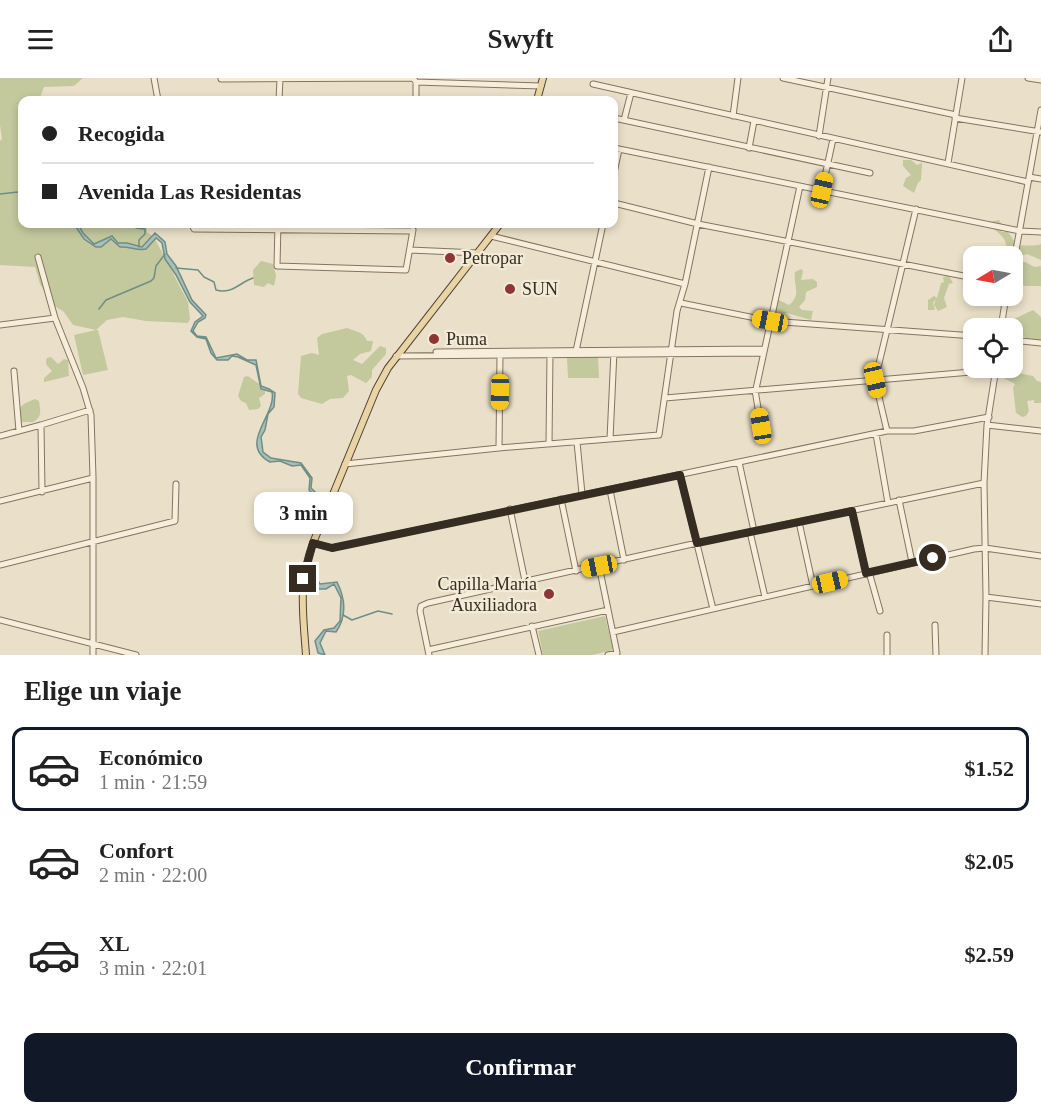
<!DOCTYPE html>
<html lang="es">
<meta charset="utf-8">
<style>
:root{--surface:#fff;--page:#f6f6f6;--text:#222;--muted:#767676;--line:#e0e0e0;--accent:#111827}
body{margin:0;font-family:"Times New Roman",serif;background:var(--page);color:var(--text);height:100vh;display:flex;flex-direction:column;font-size:22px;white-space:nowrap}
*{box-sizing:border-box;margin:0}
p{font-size:20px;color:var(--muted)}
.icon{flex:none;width:33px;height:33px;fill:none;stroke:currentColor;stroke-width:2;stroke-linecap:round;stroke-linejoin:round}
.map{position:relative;height:577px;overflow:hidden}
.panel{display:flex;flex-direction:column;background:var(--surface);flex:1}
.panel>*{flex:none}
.hud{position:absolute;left:18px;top:18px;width:600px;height:132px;border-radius:12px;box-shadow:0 3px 9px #0003;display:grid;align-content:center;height:132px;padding:0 24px;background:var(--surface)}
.needle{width:39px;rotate:260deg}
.buttons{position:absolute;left:963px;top:168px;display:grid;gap:12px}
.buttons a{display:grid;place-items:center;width:60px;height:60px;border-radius:12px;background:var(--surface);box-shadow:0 3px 9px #0003;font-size:30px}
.end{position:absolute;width:27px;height:27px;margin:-14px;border:8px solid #372c21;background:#fff;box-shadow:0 0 0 3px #fff}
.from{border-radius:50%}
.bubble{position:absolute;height:42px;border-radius:12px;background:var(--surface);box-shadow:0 3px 9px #0003;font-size:20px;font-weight:700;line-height:42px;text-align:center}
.car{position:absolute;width:18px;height:36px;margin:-18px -9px;border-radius:8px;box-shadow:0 0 4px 2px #0007;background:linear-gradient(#f5c518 24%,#345 0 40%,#f5c518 0 76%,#345 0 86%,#f5c518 0)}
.hud b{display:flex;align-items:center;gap:21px;height:57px;font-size:22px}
.hud b+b{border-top:2px solid var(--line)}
.hud i{width:15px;height:15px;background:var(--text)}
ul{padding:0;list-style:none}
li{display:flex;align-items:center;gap:18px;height:84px;margin:0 12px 9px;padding:0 12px;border:3px solid transparent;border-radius:12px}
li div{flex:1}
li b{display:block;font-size:22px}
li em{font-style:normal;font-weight:700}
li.on{border-color:var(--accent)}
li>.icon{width:54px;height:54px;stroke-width:1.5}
h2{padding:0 24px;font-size:27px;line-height:72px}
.cta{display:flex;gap:12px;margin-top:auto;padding:12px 24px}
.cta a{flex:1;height:69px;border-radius:12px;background:var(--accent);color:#fff;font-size:24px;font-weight:700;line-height:69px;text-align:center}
header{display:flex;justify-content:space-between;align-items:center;height:78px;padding:0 24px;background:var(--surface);font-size:27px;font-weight:700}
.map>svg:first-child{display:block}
.green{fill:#c3c89d}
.water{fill:#a9bfb9;stroke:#708d86;stroke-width:1.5}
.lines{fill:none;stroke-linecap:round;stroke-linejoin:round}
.stream{stroke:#708d86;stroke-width:1.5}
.minor-casing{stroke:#85735f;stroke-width:7}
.major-casing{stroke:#534233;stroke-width:8}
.minor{stroke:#f6eedb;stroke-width:5}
.major{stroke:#e9d4a5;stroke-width:6}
.route{stroke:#372c21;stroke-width:8}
.poi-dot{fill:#8e3535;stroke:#f3ebd7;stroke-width:2}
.labels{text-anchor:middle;stroke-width:4.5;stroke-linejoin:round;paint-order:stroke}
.poi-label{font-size:18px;fill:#372c21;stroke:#f3ebd7;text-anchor:start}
</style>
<header><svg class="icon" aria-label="menu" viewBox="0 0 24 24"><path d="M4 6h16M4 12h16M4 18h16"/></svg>Swyft<svg class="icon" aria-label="share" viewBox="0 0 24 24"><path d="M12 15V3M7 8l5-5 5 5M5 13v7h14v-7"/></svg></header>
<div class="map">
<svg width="1041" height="577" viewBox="0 0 1041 577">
<rect width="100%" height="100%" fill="#eae0c9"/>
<path class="green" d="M0 0H83L74 8 44 9 39 22H22V146H147V154L154 159 188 224 190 241 188 245 146 243 123 239 107 242 96 252 73 247 64 234 53 227 40 206 35 189 0 187V63L2 61 0 47Z
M903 82H911L917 87 922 85 921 102 918 105 914 115 903 108 906 100 911 97 903 88Z
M999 142 1003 148 1001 154H1008L1016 166C1019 168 1038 168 1041 166V182L1027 176 1021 178 1011 176 1010 178H1005C1010 164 1002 156 990 149L989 144Z
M261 183 273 186 276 198 274 208 268 205 264 209 254 207 253 192Z
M1020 184H1025L1035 189 1041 188V208H1025L1019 205C1015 198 1015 190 1020 184Z
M801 191 803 193 801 202 813 201 817 204V209L806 214 805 222 799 229 802 232 813 233 811 242 787 235 775 239 773 238 777 221 789 227C802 217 793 207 795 194Z
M949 198 953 205 949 206 944 220 947 229 938 233 934 227 936 221 933 225 935 232H928V222L934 218 937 220 941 205 944 204 943 199Z
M1033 232 1041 239V265L1021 258H1013L1012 250H1003L1005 245Z
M347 250C356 254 363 253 367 263H373L371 273 360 276 353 282 362 286 380 268 386 270V276L372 292V299L366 305 351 297 347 298 349 313 343 320 330 321 322 326 301 320 298 316 301 278 312 275 319 277 317 260 322 256Z
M96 252H98L108 292 83 297 74 257Z
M51 279 58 286 64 281 68 282 69 298 44 304V300L52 293C48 288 44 287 47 280Z
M567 279H598L599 300H568Z
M1003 292 1033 298 1037 303 1041 304V325H1034V322L1027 323 1029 333 1026 338 1022 339 1016 335 1013 310 1015 306 996 296Z
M248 298 265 310V316L259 320 261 328 258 331 249 332 246 325 241 323 238 318 244 299Z
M35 321 39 323C40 332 43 339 33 344H22C13 330 24 325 35 321Z
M605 538 613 572 592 577H543L538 553Z"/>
<path class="water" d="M74 146H78L83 155 94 166 112 158 118 165H127L142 169 155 155 165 164 167 176 176 188 192 222 206 237 205 240 198 244 193 253 197 258 206 259 216 280 237 276 247 282H256L261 308 269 311 275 315 274 329 268 336 265 352 261 359 263 374 271 380 301 385 312 400 311 410 317 416 319 423 323 427 322 431 316 424 314 417 309 412 310 400 301 387 292 388 280 383 270 384C237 366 277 337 272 314L261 311 256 287 238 279 232 278 228 282H217L211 275 206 261 197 259 191 253 195 244 203 238 190 224 176 197 165 181 162 165 156 160 146 171C137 173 129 168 120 169L111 161 101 169H96L84 161Z
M316 499 320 506 337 504C345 520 347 538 336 554L326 553 320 565 325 577 318 575 315 563 324 552 334 550 340 543 341 520 334 506 326 511H319L314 500Z"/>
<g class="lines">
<path class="stream" d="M0 116 18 114 22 112
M134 146 136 150 145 151V156L139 162V169
M176 190 198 192 204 199 214 204 216 212C232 217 240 204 253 200
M99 231 106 222 151 203 154 200 156 188 165 176
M343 537 352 542 378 533 392 536"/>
<g class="minor-casing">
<path id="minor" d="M154 0 158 22
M783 0 956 37
M1028 0 1041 2
M221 1 413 0 416 4 541 8
M416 4V22
M593 6 1028 104
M279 22 280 1
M733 38 738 0
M614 40 870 95
M955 40 1041 54
M624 42 631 15
M819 58 828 0
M614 70 1020 153 1041 154
M749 70 754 43
M948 85 962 0
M614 95 619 71
M1029 99 1041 101
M822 112 833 61
M614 125 698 146 974 200
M192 146 194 151 412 153
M278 146 277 188 406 192 413 152
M491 158 685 206
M410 172 478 175
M38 179 55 240 83 310 91 337 93 399V577
M1012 181 1015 178 1041 32
M681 225 770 243 974 258
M0 247 55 240
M1001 250 1006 218
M1012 262 1041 265
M576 273 603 146
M436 274 764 271
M396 278 763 275
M14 293 19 353
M756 311 800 108
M755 312 761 348
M665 320 995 292
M41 347 90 332
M987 347 1041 353
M887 353 875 302 916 131
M876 356 888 425
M0 358 41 347 42 414
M610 361 614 273
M577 364 582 416
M549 366 550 275
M499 370 500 276
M739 384 887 353H914L989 339
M345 386 499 370 659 357 677 233 685 206 709 89
M680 397 713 531
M610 412 624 482
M561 421 576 493
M899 422 912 484
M0 423 93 400
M510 431 525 503
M852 433 866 495
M799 444 813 508
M750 454 765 519
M313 465 332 470 739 384 754 453
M0 487 175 443 176 406
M599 488 617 575 608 577
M869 494 880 533
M986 519 1041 526
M0 542 136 577
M935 547 936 577
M532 548 539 577
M613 554 974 471 985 470 1041 478
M428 572 608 532
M429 577 420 533 421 528 428 525 697 465 984 405
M887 577V557
M985 577 986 519 984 405 987 347 996 290"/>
</g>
<g class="major-casing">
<path id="major" d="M537 22 543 0
M306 577C303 535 298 506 313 465L376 312 388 290 500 146"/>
</g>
<use href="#minor" class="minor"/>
<use href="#major" class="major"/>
</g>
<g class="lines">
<path class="route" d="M303 501 313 465 332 470 680 397 697 465 852 433 866 495 933 480"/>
</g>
<g class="poi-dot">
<circle cx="450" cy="180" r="6"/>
<circle cx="510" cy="211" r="6"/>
<circle cx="434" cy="261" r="6"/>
<circle cx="549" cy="516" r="6"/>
</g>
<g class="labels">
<g class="poi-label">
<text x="462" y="186">Petropar</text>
<text x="522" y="217">SUN</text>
<text x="446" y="267">Puma</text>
<text x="537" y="512" text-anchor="end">Capilla María<tspan x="537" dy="21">Auxiliadora</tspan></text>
</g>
</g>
</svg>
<div class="buttons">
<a><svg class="needle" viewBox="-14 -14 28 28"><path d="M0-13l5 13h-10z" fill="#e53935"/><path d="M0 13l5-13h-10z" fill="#767676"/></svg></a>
<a><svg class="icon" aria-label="locate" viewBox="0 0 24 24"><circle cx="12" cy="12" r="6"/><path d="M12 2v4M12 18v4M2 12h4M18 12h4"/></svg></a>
</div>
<i class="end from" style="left:933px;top:480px"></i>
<i class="end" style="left:303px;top:501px"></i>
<div class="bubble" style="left:254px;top:414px;width:99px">3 min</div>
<i class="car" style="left:822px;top:112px;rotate:13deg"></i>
<i class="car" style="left:770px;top:243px;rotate:281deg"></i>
<i class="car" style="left:875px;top:302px;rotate:167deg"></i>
<i class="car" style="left:500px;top:314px;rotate:181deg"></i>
<i class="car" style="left:761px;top:348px;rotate:351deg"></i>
<i class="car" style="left:599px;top:488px;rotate:259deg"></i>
<i class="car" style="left:830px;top:504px;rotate:77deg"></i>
<div class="hud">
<b><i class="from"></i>Recogida</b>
<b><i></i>Avenida Las Residentas</b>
</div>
</div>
<section class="panel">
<h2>Elige un viaje</h2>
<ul>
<li class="on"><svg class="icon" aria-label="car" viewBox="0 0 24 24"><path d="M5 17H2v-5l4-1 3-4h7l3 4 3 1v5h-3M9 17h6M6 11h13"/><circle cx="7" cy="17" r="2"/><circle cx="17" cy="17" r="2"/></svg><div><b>Económico</b><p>1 min · 21:59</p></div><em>$1.52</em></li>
<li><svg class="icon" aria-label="car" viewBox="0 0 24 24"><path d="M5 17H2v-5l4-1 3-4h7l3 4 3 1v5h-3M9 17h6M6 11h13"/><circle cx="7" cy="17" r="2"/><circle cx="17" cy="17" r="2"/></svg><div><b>Confort</b><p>2 min · 22:00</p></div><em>$2.05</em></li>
<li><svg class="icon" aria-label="car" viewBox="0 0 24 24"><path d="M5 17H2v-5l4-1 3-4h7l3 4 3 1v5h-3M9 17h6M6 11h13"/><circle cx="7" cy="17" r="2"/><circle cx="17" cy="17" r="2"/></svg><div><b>XL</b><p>3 min · 22:01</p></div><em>$2.59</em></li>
</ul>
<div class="cta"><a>Confirmar</a></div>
</section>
